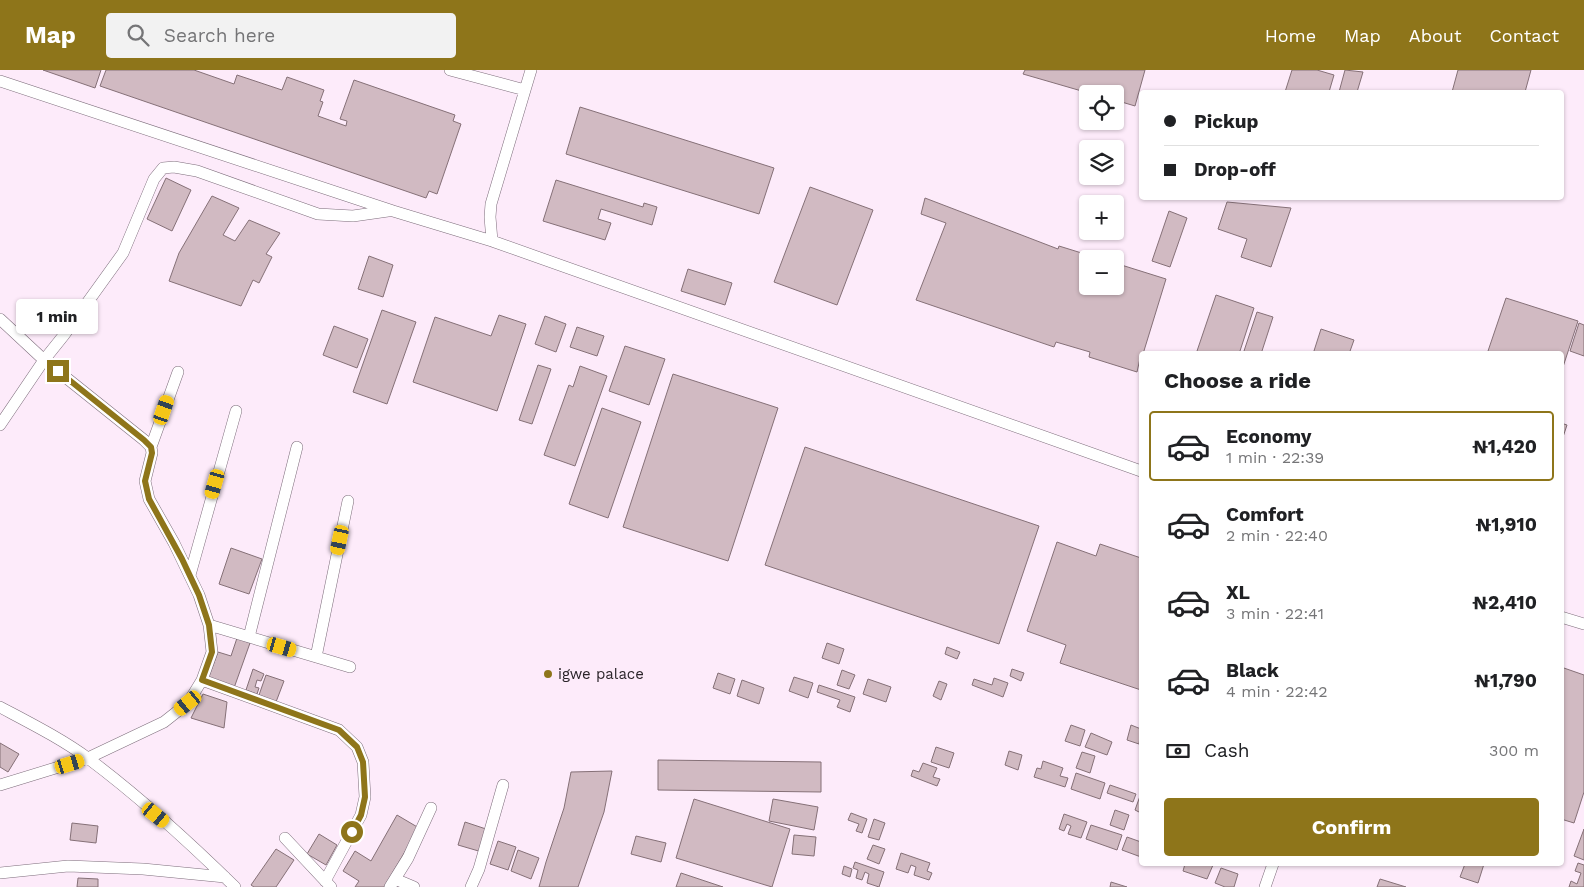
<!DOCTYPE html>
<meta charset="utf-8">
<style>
:root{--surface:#fff;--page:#f2f2f2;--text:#202124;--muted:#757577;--line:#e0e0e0;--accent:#8e751a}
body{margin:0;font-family:"Work Sans",sans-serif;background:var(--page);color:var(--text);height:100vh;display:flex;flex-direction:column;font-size:19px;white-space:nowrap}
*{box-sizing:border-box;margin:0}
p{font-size:16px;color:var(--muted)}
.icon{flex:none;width:28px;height:28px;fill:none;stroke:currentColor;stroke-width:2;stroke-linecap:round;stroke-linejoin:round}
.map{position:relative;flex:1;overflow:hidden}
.details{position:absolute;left:1139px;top:281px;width:425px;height:515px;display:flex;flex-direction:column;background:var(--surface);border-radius:5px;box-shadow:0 1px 4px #0004}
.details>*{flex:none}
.hud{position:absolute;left:1139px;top:20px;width:425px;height:110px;border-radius:5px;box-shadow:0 1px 4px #0004;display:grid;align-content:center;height:110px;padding:0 25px;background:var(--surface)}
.tools{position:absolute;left:1079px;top:15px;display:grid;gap:10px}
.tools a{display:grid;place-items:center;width:45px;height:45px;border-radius:5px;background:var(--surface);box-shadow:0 1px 4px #0004;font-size:25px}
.end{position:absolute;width:22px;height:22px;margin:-11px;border:6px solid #8e751a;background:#fff;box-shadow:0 0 0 2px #fff}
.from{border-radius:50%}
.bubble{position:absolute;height:35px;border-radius:5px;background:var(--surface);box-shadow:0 1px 4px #0004;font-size:16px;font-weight:700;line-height:35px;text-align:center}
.car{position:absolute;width:15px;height:30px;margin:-15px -8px;border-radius:6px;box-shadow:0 0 4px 1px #0007;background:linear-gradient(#f5c518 24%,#345 0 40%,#f5c518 0 76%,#345 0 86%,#f5c518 0)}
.hud b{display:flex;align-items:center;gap:18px;height:48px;font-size:19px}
.hud b+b{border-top:1px solid var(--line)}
.hud i{width:12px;height:12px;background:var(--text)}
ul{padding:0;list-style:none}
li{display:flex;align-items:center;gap:15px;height:70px;margin:0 10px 8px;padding:0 15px;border:2px solid transparent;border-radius:5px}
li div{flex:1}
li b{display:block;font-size:19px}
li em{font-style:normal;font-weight:700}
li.selected{border-color:var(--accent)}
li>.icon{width:45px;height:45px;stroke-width:1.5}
h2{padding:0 25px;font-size:22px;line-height:60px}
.pay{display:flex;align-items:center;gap:12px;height:55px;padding:0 25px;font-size:19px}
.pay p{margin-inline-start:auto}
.action{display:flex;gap:10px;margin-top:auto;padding:10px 25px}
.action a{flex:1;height:58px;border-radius:5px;background:var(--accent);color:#fff;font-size:20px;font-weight:700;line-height:58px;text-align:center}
header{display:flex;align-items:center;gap:30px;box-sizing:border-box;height:70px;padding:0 25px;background:var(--accent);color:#fff}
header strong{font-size:24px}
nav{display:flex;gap:28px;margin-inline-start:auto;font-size:18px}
.search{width:350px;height:45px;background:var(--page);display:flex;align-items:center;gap:12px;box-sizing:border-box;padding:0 18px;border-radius:5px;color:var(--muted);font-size:19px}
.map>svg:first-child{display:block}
.building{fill:#d1bac2;stroke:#857077}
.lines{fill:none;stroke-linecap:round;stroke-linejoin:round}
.street-casing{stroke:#7d6d7b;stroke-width:12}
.street{stroke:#fff;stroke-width:11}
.route{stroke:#8e751a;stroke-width:6}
.poi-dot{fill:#8e751a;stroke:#fdebfa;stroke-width:2}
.labels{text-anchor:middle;stroke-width:5;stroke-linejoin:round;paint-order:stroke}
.poi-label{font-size:15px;fill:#2b242a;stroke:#fdebfa;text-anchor:start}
</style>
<header>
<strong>Map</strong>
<div class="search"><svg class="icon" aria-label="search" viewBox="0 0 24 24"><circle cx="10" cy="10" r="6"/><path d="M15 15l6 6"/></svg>Search here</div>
<nav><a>Home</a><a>Map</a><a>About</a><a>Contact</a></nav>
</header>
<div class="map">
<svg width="1584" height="817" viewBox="0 0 1584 817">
<rect width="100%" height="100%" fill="#fdebfa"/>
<path class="building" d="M43 0H101L95 18Z
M106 0H194L234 14 237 5 282 20 287 7 324 20 320 31 323 32 318 46 346 56 347 51 340 49 354 10 455 45 453 51 461 54 437 124 429 121 426 128 100 16Z
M1025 0H1145L1135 36 1115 30V24H1092L1023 4Z
M1292 0H1317L1334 5 1329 22H1285Z
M1345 0 1363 2 1357 22H1339Z
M1458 0H1531L1525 22H1452Z
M580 37 774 98 759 144 566 84Z
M166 108 191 120 172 161 147 149Z
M556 110 643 137 644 133 657 137 652 155 601 139 598 149 611 153 605 170 543 151Z
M810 117 873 140 837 235 774 212Z
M212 126 239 138 223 165 235 171 249 150 280 163 266 184 272 187 259 213 253 210 241 236 169 211 179 183Z
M925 128 1058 179 1059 176 1101 189H1088V216H1115V193L1166 209 1143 284H1141L1137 302 1089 287 1090 282 1056 272 1054 277 916 230 946 153 921 144Z
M1227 132 1291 138 1271 197 1241 187 1247 169 1218 159Z
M1169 141 1187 148 1170 197 1152 191Z
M369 186 393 195 383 227 358 219Z
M688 199 732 213 725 235 681 221Z
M1216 225 1254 238 1239 284H1196Z
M1506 228 1578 251 1561 303V284H1487Z
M382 240 416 252 387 334 353 322Z
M1257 242 1273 247 1261 284H1243Z
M499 245 526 254 497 341 413 312 435 247 491 266Z
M545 246 566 254 556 282 535 274Z
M1579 253 1584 255V286L1570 281Z
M334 256 368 269 357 298 323 285Z
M577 257 604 266 597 286 570 277Z
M1321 259 1354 270 1349 284H1313Z
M625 276 665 289 649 335 609 321Z
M538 295 551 299 532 354 519 350Z
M580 296 607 306 575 396 544 385 569 315 573 317Z
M673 304 778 338 728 491 623 457Z
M602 338 641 352 608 448 569 434Z
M1561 353 1567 355 1561 373Z
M805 377 1039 456 999 574 765 495Z
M1057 472 1096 486 1100 474 1141 488V620L1060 593 1066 575 1027 561Z
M231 478 262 489 249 524 219 514Z
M237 568 250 573 234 618 208 609 218 582 231 586Z
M827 573 844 579 839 594 822 588Z
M947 577 960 582 957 589 945 584Z
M1561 597 1584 605V722L1574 753 1561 749Z
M253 599 264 604 261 611 257 610 255 617 259 618 257 624 246 620Z
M1012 599 1024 603 1021 611 1010 606Z
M842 600 855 605 849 619 837 615Z
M718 603 735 609 730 624 713 618Z
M266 605 284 611 276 632 259 625Z
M794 607 813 613 808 628 789 621Z
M994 608 1008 613 1003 627 972 615 974 609 992 615Z
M868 609 891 617 886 632 863 624Z
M742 610 764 618 759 634 737 626Z
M939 611 947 614 941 630 933 626Z
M819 615 855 627 850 642 837 637 840 630 817 622Z
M203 624 227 632 224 658 191 648Z
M1071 655 1085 660 1080 676 1065 671Z
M1131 655 1141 659 1139 674 1127 670Z
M1091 663 1112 672 1107 685 1085 677Z
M0 673 19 684 8 702 0 697Z
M936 677 954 683 949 698 931 692Z
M1009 681 1022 685 1018 700 1005 695Z
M1082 682 1095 686 1090 703 1076 698Z
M658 690 821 692V722L658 720Z
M1043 691 1063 698 1060 706 1068 708 1065 717 1034 707 1037 698 1041 699Z
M923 693 937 698 933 707 940 709 937 716 911 706 913 700 919 702Z
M612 701 604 742 578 817H539L546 792 564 738 571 702Z
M1076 703 1105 713 1100 729 1071 719Z
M1110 715 1136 724 1133 732 1107 723Z
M1140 726H1141V743L1135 740Z
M694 729 790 759 772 817 676 788Z
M773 729 818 737 814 760 769 751Z
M1115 740 1129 745 1124 760 1110 755Z
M851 743 867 749 862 763 856 761 859 754 848 750Z
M1064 744 1087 752 1081 768 1068 764 1071 756 1067 754 1064 761 1059 759Z
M397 745 419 758 384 817H355L359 811 343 801 355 781 371 791Z
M874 749 885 753 879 770 868 767Z
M465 752 489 760 482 782 458 775Z
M72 753 98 756 96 773 70 770Z
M1091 755 1122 765 1117 780 1086 769Z
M1584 759V790L1574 786Z
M319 764 337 775 326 795 307 784Z
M794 765 816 767 814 786 792 784Z
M636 766 666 773 661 792 631 784Z
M1127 767 1141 772V787L1122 780Z
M498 771 516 777 508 800 490 794Z
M873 775 885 779 879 794 867 789Z
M276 779 294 790 276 817H254L251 815Z
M518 780 539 788 531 809 511 801Z
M901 783 930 793 927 801 932 803 929 810 914 805 916 797 911 795 908 803 896 799Z
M855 792 884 802 879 817 867 813 869 804 865 802 862 810 856 808 858 800 853 798Z
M1578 793 1584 795V817H1569L1571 811 1577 814 1581 803 1575 801Z
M1185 794H1209L1213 795 1207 809 1183 801Z
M1465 794H1484L1478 813 1460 807Z
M844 796 852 799 850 807 842 804Z
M1221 798 1238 804 1234 817H1225L1215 813Z
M681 803 723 817H676Z
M78 808 98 809V817H77Z
M1380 809 1406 817H1377Z
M1111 812 1127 817H1110Z"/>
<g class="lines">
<g class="street-casing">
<path id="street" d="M450 0 525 20
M0 11 393 141 492 171 1141 401
M492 171 490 147 491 134 531 0
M0 249 44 290 144 370 151 377
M0 355 44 290 64 265 123 183 154 109 163 98 174 97 197 101 318 144 353 146 388 141
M190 505 236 341
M1561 547 1584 554
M209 555 350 597
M249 567 297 377
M316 587 348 431
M202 610 339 660 357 677 363 692 365 727 361 745 325 811
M0 637C30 653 62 669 89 689 141 728 189 772 235 817
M0 715 88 688 164 652 188 633 202 610 212 582 209 555 199 525 174 473 149 429 145 411 152 383 151 377 178 302
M285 768 331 817
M0 803 68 796 143 799 225 807
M395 809 414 817
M390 817 408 788 431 738
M471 817 479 799 503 715
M1265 817 1273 794"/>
</g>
<use href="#street" class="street"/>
</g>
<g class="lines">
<path class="route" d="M58 301 144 370 151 377 152 383 145 411 149 429 182 489 199 525 209 555 212 582 202 610 339 660 357 677 363 692 365 727 361 745 352 762"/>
</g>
<circle class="poi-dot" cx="548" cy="604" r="5"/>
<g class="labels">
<g class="poi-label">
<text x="558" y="609">igwe palace</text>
</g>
</g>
</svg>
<div class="tools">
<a><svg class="icon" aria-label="locate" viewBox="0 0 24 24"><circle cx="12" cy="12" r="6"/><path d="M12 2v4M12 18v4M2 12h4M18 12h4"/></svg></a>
<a><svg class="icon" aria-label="layers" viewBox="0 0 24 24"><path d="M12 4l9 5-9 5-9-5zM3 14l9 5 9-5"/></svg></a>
<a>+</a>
<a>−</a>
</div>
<i class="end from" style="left:352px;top:762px"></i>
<i class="end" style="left:58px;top:301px"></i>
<div class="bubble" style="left:16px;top:229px;width:82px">1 min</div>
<i class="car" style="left:164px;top:340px;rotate:19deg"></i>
<i class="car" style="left:215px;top:414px;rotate:196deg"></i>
<i class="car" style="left:340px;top:470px;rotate:192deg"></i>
<i class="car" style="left:282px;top:577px;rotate:106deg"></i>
<i class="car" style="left:188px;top:633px;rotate:231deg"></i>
<i class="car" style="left:70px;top:694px;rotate:73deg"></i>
<i class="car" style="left:156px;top:745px;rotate:129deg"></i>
<div class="hud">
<b><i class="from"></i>Pickup</b>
<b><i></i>Drop-off</b>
</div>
<section class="details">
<h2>Choose a ride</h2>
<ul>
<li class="selected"><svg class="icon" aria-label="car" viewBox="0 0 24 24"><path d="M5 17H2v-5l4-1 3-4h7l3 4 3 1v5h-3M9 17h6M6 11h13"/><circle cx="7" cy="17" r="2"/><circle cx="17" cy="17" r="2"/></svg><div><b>Economy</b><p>1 min · 22:39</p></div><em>₦1,420</em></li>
<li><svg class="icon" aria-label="car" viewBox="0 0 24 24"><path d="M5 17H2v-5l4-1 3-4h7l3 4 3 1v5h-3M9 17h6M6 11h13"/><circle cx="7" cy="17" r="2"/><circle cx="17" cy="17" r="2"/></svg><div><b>Comfort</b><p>2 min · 22:40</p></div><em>₦1,910</em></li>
<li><svg class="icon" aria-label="car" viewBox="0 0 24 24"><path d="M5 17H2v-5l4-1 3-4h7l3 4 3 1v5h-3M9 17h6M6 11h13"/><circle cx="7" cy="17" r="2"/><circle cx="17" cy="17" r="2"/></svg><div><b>XL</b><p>3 min · 22:41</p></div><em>₦2,410</em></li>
<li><svg class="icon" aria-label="car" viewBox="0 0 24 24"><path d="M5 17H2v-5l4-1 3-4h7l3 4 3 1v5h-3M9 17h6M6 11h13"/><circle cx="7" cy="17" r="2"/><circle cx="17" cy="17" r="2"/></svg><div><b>Black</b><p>4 min · 22:42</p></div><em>₦1,790</em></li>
</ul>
<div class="pay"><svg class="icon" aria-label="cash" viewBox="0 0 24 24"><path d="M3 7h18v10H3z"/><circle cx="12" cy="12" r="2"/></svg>Cash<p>300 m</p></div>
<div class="action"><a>Confirm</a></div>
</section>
</div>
